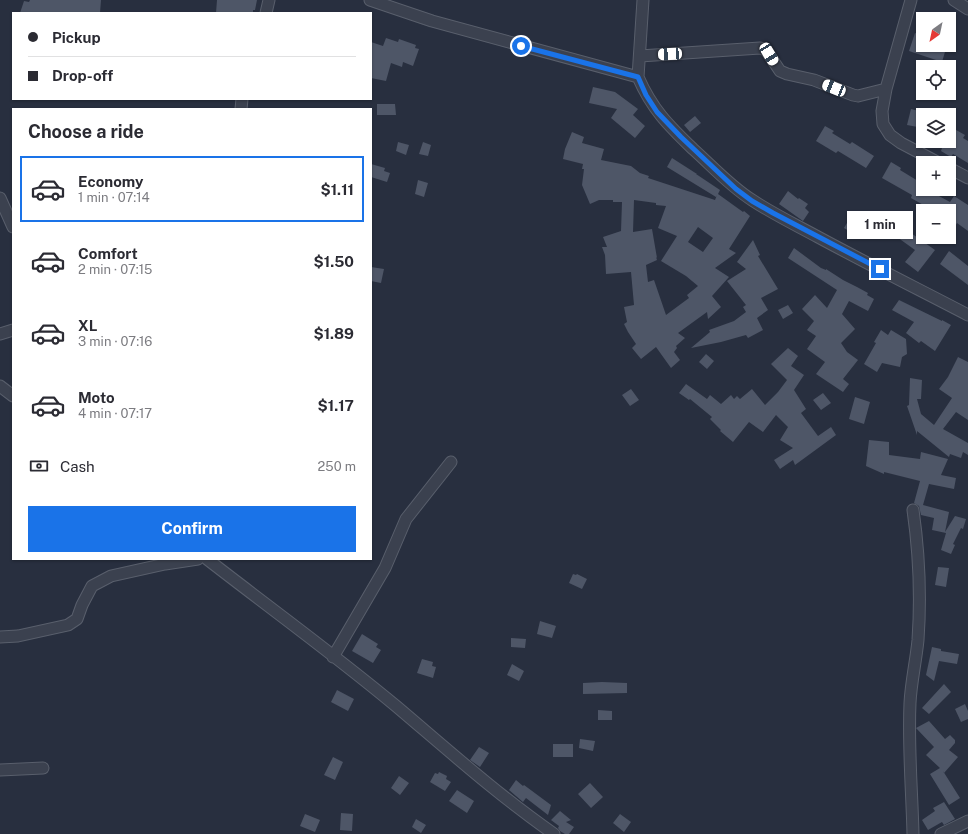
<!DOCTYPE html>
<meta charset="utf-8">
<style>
:root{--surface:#fff;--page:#f7f7f7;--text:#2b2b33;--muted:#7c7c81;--line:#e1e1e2;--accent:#1a73e8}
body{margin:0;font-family:"Public Sans",sans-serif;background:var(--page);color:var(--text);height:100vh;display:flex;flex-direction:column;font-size:15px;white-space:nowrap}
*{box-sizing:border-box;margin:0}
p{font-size:13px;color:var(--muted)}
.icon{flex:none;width:22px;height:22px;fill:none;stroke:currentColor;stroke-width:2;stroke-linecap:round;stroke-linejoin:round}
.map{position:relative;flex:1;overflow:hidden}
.panel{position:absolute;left:12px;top:108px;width:360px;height:452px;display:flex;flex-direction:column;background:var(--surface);border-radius:0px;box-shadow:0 1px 3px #0004}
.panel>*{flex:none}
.hud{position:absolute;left:12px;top:12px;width:360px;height:88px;border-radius:0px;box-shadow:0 1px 3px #0004;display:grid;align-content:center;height:88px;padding:0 16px;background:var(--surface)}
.needle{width:26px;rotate:213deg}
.fabs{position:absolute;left:916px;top:12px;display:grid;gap:8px}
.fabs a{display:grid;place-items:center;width:40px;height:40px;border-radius:0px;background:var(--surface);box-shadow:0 1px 3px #0004;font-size:20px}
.end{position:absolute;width:18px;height:18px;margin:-9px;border:5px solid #1a73e8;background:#fff;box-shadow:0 0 0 2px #fff}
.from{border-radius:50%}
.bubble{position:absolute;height:28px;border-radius:0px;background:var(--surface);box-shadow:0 1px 3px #0004;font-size:13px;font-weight:700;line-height:28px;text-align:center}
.car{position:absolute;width:12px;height:24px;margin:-12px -6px;border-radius:5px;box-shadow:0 0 3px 1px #0007;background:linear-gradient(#fff 24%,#345 0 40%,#fff 0 76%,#345 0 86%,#fff 0)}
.hud b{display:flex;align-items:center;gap:14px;height:38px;font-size:15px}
.hud b+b{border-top:1px solid var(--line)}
.hud i{width:10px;height:10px;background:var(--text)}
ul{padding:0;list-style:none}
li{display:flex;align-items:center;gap:12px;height:66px;margin:0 8px 6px;padding:0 8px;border:2px solid transparent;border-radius:0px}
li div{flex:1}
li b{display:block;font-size:15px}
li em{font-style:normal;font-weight:700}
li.selected{border-color:var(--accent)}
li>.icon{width:36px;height:36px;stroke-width:1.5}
h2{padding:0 16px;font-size:18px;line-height:48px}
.pay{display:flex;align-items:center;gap:10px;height:44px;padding:0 16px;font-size:15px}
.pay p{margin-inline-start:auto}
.button{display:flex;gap:8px;margin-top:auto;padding:8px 16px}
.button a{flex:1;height:46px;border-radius:0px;background:var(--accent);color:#fff;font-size:16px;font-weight:700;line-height:46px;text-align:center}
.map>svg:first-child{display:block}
.building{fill:#4e5667;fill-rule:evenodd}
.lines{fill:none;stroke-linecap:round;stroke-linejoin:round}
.minor-casing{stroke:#595f6c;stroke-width:13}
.minor{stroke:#3b414f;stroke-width:11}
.route{stroke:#1a73e8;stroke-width:5}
</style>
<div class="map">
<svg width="968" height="834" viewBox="0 0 968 834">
<rect width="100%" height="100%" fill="#282f3f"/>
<path class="building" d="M30 0H101L100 13H20L24 1 29 2Z
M217 0H257L255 10H253V13H216Z
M915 33 923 36V45H947L942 62 909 51Z
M386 38 398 42 399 39 416 45 415 48 419 49 413 66 403 62 402 67 391 63 386 81 371 78V42L383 46Z
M593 87 615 92 638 109 633 115 645 126 635 138 611 118 617 109 589 103Z
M377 104H395L396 115H377Z
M911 109 923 112V128L907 125Z
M695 116 701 123 690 132 684 125Z
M825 126 834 131 832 133 850 144 852 142 874 156 866 168 838 151 836 153 816 141Z
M949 126 965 135 963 138 968 141V163L953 154 951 157 941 151 942 148 931 141H949Z
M572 132 584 137 582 143 604 149 601 160 631 166 640 173 649 176 648 178 715 200 717 195 716 197 667 167 672 158 697 174H696L720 190 718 194 743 212 744 211 750 216 729 249 736 253 715 268 729 277 712 296 721 307 708 319 707 312 678 333 685 338 676 346 677 348 674 352 680 360 671 368 656 347 641 359 632 348 636 344 628 332 624 324 627 322 624 307 634 305 631 272 606 274 605 255 602 247H607L603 237 621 231 622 202H613V200H599L590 204 582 185 584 169H582L583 164 563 159 565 149ZM634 200 656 203V205L666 206 658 228 677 236 661 261 686 276 698 286 687 295 689 298 666 315 654 280 648 282 646 265 657 260 656 257 657 258 652 229 633 232ZM698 227 713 238 703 252 688 242Z
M398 142 409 145 406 155 396 151Z
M423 142 431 145 428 156 419 154Z
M891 162 901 168 900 170 923 184V189H926L950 202 954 196 968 205V231L957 223 949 237V211H934L911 198 912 195 882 178Z
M371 164 385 168 384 171 390 173 387 182 371 177Z
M418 180 428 183 424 197 415 194Z
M788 191 798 199 799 198 808 204 805 208 809 212 803 221 779 204Z
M854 211 869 219 859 237 844 228Z
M891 216 912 231 911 233 935 250 918 272 905 262 915 250 883 227Z
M753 240 760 255 758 256 778 289 761 298 768 310 757 318 763 330 748 338 746 335 721 342 691 348 710 332 709 330 734 321 746 312 743 307 746 305 727 281 746 269 737 262Z
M794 248 821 268 826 270V269L843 280 857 287 868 293 867 295 874 299 868 311 849 301 842 314 855 329 841 343 847 352 858 360 843 379 849 384 843 392 816 374 825 362 807 349 816 336 807 330 814 321 802 309 815 295 827 308 837 290 788 258Z
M949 251 968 266V285L940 264Z
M371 267 384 269 381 283 371 281Z
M899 300 942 321V320L951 325 935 351 921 341 919 343 906 333 914 322 892 310Z
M788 305 793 313 783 319 778 310Z
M881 330 888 335 891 330 906 339 907 354 902 357 900 367 882 363 877 372 864 364 876 343 874 342Z
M788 348 798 356 791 366 804 375 794 390 806 409 801 413 818 436 831 427 836 435 795 465 793 460 780 469 774 460 793 448 780 440 788 427 776 415 763 432 749 422 733 442 720 431 721 430 710 419 712 417 690 399 689 400 679 393 686 384 707 399 710 395 721 404 731 395 734 399 737 396 740 399 752 389 765 405 778 392 787 380 771 364Z
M706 354 714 361 707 369 699 362Z
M958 357 968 362V420L956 412 943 429 968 443V455L963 452 961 458 950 454 949 457 917 431V435L907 406 909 405 910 378 922 380 921 399H917L921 414 934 425 952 398 939 389 948 377Z
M631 389 639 400 630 406 622 395Z
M823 393 831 403 821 410 813 400Z
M855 397 870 402 864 424 849 419Z
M869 440 889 442V455L920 459 921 452 948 459 941 475 956 478 954 489 929 484 923 505 949 512 945 532 955 516 966 519 963 529 961 528 953 544 955 545 951 554 941 550 946 533 932 530 934 518 921 515 919 506 914 503 920 481 884 472V474L866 466Z
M938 567 949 568 946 587 935 585Z
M573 574 576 575 577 574 587 579 582 589 569 583Z
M540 621 556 626 552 638 537 634Z
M362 634 378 644 376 647 381 650 373 663 352 651Z
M511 638 526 639 525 648 511 647Z
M932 647 941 649V651L959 654 957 664 939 661 934 681 926 675Z
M422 659 433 662 432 666 436 667 433 678 417 673Z
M512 664 524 671 519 681 507 675Z
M602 682 627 683V693L583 694V683Z
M944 684 951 692 929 714 922 708Z
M337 690 354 699 348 711 331 702Z
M965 704 968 711V719L961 722 955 709Z
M598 710 612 711V720H598Z
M929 721 945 739 950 735 955 740V743L949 750 958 757 944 773 943 771 960 798 949 805 930 774 940 768 926 755 934 747 916 728Z
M580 739 595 741 593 751 579 748Z
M553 744H573V757H553Z
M479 747 489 753 480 767 470 760Z
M333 757 343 762 335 780 324 775Z
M439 772 447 776 446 779 451 782 445 791 430 782 435 773 438 774Z
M399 776 409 783 400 795 391 788Z
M516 780 523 786 524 785 551 805 548 815 526 798 523 802 509 790Z
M590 783 603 797 591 808 578 794Z
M457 790 474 801 467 813 449 801Z
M944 802 955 819 944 825 942 822 928 830 922 820 935 811 933 808Z
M560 811 571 820 566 822 574 827 569 834H565L560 831 558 828 559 826 551 820Z
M341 813 353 814 352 831 340 830Z
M305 814 320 820 315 832 300 826Z
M620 814 631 822 624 832 613 823Z
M416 819 426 825 421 833 412 827Z"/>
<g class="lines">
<g class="minor-casing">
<path id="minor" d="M370 0 432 21 638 77C652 109 668 125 693 149 712 166 730 186 752 200 773 214 796 225 818 237 868 264 918 289 968 315
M911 0 886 89 882 111 883 124 890 135 901 143 939 163
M954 0 968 9
M266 13 269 0
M640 56 760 48 766 50 780 71 787 74 814 80 853 95 858 96 886 89
M638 77 643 0
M241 109 242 99
M949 168 968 178
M0 198 13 227
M0 334 13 330
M0 386 13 396
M913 510C919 552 921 597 918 640 916 661 911 682 910 703 908 747 912 791 913 834
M207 559C270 608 335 655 396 706 448 750 498 795 554 834
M0 637 18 636 68 625 77 619 82 605 92 586 111 576 165 564 198 559
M333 657 385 568 406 519 451 462
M0 770 43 768
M941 834 968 821"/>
</g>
<use href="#minor" class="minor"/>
</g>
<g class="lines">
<path class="route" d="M521 46 638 77 646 95 657 112 681 137 736 189 752 201 773 213 880 269"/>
</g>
</svg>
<div class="fabs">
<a><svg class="needle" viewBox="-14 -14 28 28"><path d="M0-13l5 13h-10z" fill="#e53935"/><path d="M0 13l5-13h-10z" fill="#7c7c81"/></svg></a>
<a><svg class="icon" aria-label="locate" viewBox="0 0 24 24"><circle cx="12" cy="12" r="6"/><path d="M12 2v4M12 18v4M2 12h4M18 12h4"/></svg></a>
<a><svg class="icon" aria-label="layers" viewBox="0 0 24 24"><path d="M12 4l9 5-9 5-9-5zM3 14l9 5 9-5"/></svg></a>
<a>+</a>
<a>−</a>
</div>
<i class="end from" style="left:521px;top:46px"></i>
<i class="end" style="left:880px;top:269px"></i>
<div class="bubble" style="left:847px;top:211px;width:66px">1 min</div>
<i class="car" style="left:670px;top:54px;rotate:267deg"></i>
<i class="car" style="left:769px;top:54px;rotate:149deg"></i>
<i class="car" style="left:834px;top:88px;rotate:292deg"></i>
<div class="hud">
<b><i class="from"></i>Pickup</b>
<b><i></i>Drop-off</b>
</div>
<section class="panel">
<h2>Choose a ride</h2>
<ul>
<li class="selected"><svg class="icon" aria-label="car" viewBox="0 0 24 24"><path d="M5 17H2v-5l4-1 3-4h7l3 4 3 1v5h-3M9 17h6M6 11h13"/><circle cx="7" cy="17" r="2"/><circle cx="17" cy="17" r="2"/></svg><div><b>Economy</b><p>1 min · 07:14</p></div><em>$1.11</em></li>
<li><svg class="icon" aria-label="car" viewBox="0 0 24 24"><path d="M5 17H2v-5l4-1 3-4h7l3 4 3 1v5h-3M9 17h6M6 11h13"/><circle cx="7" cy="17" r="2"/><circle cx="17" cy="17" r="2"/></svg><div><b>Comfort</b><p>2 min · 07:15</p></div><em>$1.50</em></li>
<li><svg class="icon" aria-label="car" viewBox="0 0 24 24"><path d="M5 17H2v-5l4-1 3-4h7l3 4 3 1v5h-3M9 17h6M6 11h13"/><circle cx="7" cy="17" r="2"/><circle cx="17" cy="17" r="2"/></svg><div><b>XL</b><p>3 min · 07:16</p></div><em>$1.89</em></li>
<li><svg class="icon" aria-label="car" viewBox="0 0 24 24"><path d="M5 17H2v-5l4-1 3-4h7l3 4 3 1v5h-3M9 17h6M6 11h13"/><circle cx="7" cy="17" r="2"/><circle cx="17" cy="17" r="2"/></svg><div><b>Moto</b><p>4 min · 07:17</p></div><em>$1.17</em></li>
</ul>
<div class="pay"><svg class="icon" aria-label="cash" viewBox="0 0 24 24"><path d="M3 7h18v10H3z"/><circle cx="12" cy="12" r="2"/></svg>Cash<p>250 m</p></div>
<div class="button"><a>Confirm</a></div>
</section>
</div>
